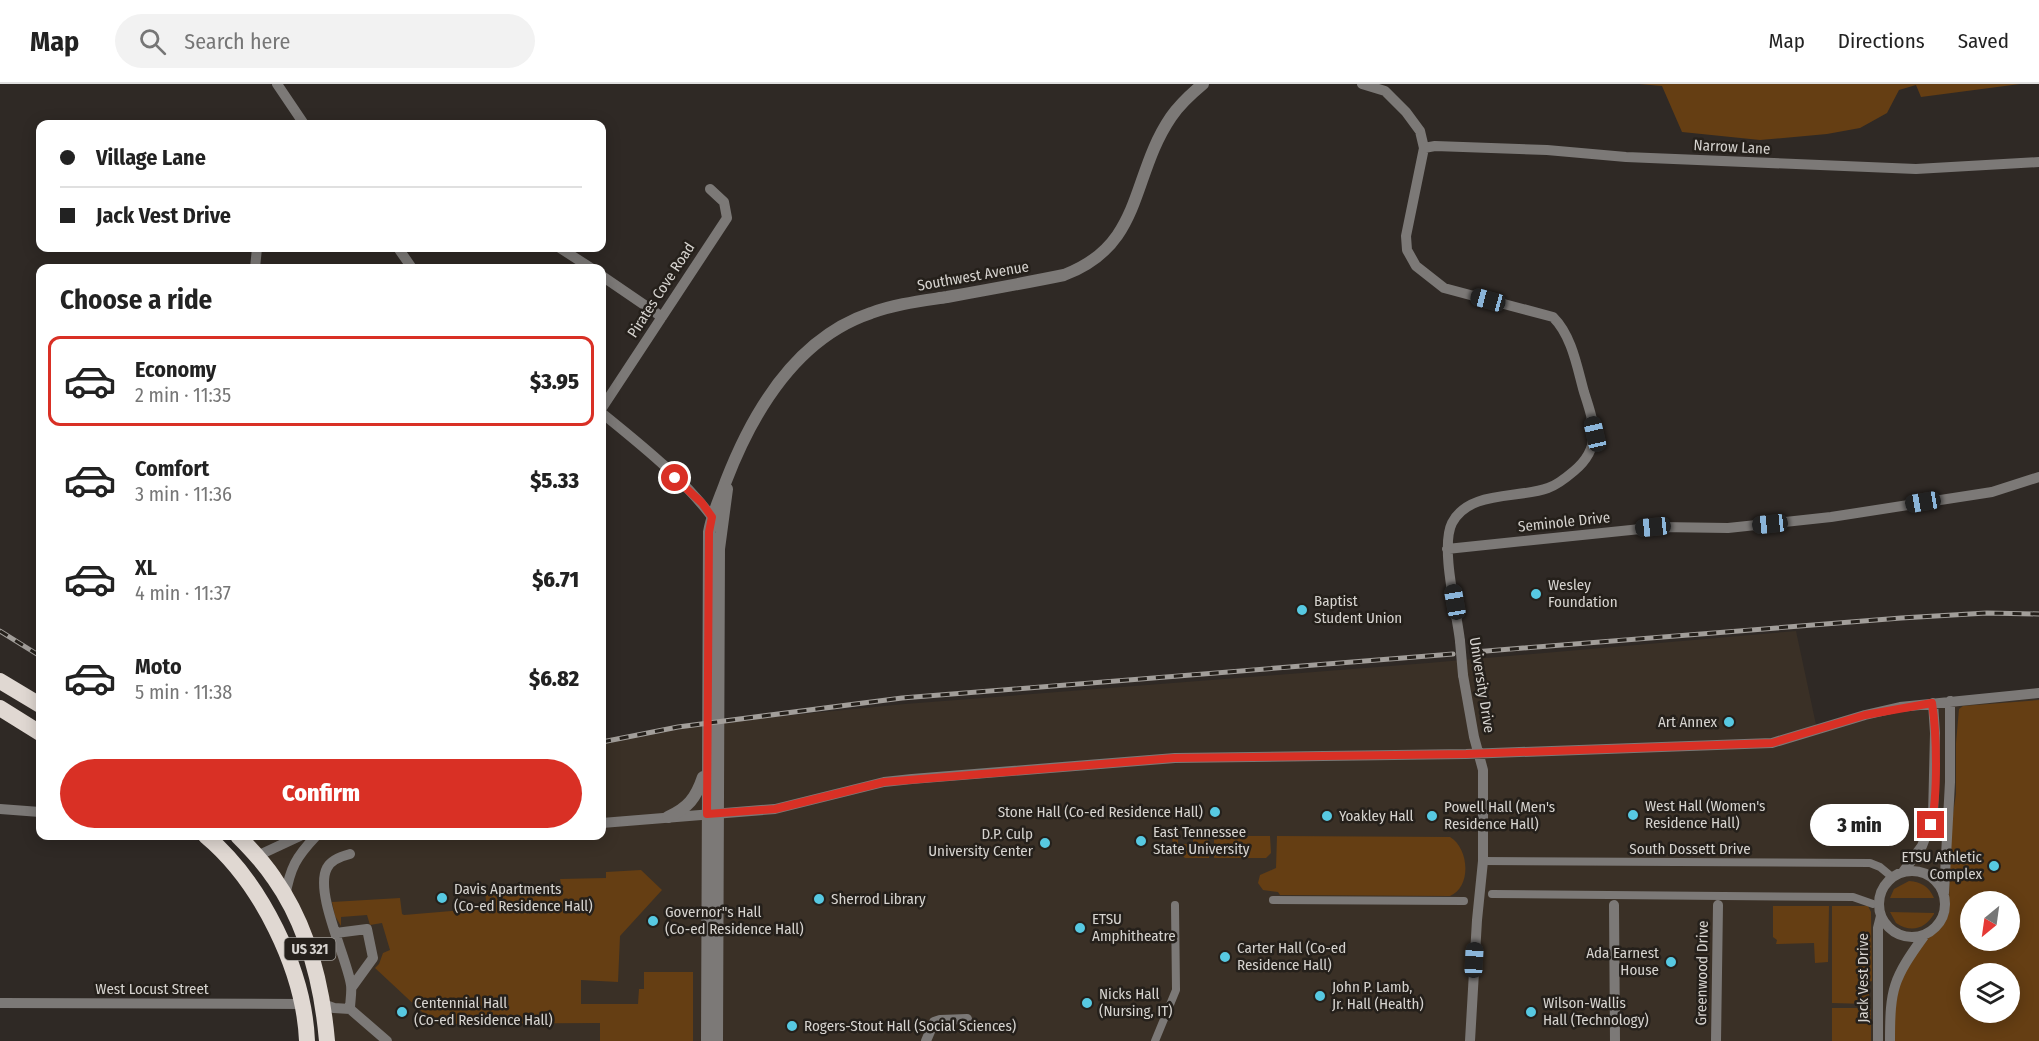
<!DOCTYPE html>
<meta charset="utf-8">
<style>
:root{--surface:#fff;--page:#f2f2f2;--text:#222;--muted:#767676;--line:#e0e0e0;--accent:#d93025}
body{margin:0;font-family:"Fira Sans Condensed",sans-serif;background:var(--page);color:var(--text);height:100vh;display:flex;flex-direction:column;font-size:22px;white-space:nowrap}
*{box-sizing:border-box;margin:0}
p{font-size:20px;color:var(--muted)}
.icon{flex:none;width:33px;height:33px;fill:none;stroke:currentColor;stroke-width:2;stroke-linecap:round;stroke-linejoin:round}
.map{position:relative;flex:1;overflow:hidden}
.drawer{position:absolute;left:36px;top:180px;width:570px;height:576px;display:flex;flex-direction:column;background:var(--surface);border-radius:12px;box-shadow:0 3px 15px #0003}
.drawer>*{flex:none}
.hud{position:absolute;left:36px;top:36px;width:570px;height:132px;border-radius:12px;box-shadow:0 3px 15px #0003;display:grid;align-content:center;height:132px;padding:0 24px;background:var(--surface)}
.needle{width:39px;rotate:209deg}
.tools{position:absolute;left:1960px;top:807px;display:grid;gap:12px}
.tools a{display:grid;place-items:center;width:60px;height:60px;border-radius:50%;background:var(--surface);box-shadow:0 3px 15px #0003;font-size:30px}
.end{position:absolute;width:27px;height:27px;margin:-14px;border:8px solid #d93025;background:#fff;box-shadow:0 0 0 3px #fff}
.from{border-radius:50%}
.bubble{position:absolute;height:42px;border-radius:21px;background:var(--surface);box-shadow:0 3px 15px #0003;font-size:20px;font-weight:800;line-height:42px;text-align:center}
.car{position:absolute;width:18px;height:36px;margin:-18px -9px;border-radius:8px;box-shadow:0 0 4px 2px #0007;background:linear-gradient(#222 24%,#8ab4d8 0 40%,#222 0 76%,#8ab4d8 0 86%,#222 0)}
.hud b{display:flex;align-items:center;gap:21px;height:57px;font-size:22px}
.hud b+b{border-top:2px solid var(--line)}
.hud i{width:15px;height:15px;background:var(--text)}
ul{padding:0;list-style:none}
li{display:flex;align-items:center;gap:18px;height:90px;margin:0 12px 9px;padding:0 12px;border:3px solid transparent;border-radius:12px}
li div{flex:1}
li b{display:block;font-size:22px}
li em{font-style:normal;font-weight:800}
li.selected{border-color:var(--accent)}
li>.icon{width:54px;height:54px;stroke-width:1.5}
h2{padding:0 24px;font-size:27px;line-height:72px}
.primary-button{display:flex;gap:12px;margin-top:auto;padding:12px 24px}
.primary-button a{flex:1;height:69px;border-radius:36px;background:var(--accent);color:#fff;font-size:24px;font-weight:800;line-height:69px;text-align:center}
header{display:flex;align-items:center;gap:36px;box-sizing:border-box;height:84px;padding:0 30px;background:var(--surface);border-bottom:2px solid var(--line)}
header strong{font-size:28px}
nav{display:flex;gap:33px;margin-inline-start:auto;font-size:21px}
.search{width:420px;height:54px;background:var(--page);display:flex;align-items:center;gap:15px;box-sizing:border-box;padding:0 21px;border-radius:33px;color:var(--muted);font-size:22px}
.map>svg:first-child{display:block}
.built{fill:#3a3026;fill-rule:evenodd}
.green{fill:#653e13;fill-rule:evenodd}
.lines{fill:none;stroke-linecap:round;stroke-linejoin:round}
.pedestrian{stroke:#7c7977;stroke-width:8}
.minor{stroke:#7c7977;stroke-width:10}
.tertiary{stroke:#7c7977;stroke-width:12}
.trunk{stroke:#e0d8d2;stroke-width:16}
.rail-casing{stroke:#a29e9a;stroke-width:5}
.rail{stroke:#25201b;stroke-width:3;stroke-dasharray:9;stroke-linecap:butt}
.minor-bridge{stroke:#7c7977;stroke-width:10}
.route{stroke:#d93025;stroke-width:8}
.poi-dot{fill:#57c9e2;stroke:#25201b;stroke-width:2}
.labels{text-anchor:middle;stroke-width:5;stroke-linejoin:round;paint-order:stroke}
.shield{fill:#25201b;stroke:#a19d99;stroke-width:1.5}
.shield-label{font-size:14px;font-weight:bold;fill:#d6d3cf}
.street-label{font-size:15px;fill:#d6d3cf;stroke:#25201b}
.poi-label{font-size:15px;fill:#d6d3cf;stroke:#25201b;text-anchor:start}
</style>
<header>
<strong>Map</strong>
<div class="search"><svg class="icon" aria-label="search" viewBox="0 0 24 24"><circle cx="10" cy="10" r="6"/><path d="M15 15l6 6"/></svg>Search here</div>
<nav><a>Map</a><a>Directions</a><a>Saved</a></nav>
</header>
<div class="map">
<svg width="2039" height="957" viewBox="0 0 2039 957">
<rect width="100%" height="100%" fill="#2f2925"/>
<path class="built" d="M1796 547 1818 650 1900 623 1945 617 2039 615V957H334V942L323 889 285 813 238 752H602V655L690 641 905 620 1428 579ZM1971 818H2010V856H1971ZM1971 890H2010V928H1971Z"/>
<path class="green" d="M1639 0H2020L1921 13 1916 1 1899 6 1887 29 1860 44 1827 50 1760 56 1682 48 1662 2Z
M2039 616V957H1893C1894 923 1897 886 1922 860 1935 847 1942 846 1949 828L1950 750 1956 710V659L1959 625 1963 622ZM1971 818H2010V856H1971ZM1971 890H2010V928H1971Z
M1172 752H1178V760H1193V752H1208L1209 774H1185L1183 772 1177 771 1178 765 1173 761Z
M1214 752H1270L1271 769 1266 774H1214Z
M1277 752 1450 753C1469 764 1472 803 1450 812L1280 811 1278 808 1263 806 1258 799 1260 791 1276 784Z
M641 786 662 806 620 852 618 898 581 896V920H638L639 905H644V888H693V957H600V939L435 940 375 884 379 880 383 869 390 866 382 839 370 841 367 831 341 833V842L335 832 332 818 400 814 402 830 404 831 487 824 485 808 561 800 560 795 606 794V788Z
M1909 797C1922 798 1929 803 1934 814H1890L1894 805Z
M1773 822H1829L1828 878 1815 879 1814 859 1776 860 1777 856 1773 853Z
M1832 822H1868L1871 828 1872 897 1869 898V920L1832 919Z
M1890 828 1934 829V830C1925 845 1911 849 1896 839Z
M1832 924H1868L1871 926V957H1832Z"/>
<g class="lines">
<path class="pedestrian" d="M1483 777 1870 779 1880 783 1892 793
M1492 810 1853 813 1873 820
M1273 816 1464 817
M1155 957 1176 906 1175 821"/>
<path class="minor" d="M277 0 304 40
M1362 0 1385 7 1406 28 1420 47 1424 64 1406 152 1407 166 1416 182 1444 204 1553 233C1572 252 1577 283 1584 308 1594 339 1603 363 1574 387 1567 393 1557 401 1548 404 1518 415 1469 406 1452 439 1440 463 1457 529 1460 557
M1424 64 1435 62 1547 66 1626 73 1916 85 2039 78
M398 164 412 184
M560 164 591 184
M255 184 257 164
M602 192 662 233
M602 324 727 134 724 118 710 105
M602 329C640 360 682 393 712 433L718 434
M1447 465 1660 443 1728 444 1831 433 1992 408 2039 393
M1463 591 1474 653 1483 686V777L1477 836 1470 957
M0 725 40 728
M602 739 775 725 884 698 912 695 1175 674 1466 670 1772 659 1865 631 1900 623 2039 609
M257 772 300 752
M1879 820a33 33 0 1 1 66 0a33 33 0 1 1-66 0Z
M1903 788 1922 762 1933 733 1935 649 1933 619
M1944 809 1950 698V617
M285 813C290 784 296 773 316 752
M1614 821 1615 957
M336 849 367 845 373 874 352 903
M0 919 303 920
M323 920 334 924 350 925 387 957
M350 925C350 917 352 909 351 901 347 874 314 808 327 784 331 776 342 772 350 770
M926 957 934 938 940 936 967 935
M1716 957 1718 821
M1878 957V844L1881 832
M1890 957C1890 904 1893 895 1924 852"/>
<path class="tertiary" d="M668 733C688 724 696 714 703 693
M707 957 709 448C712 430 720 414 726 397 753 327 796 254 871 229 895 220 921 217 947 213 986 206 1025 199 1064 191 1144 161 1130 93 1171 33 1180 20 1191 10 1203 0
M717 957 719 465 727 405"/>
<path class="trunk" d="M0 597 40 621
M0 624 40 649
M206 752C261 798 304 886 307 957
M238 752C251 765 264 779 274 794 308 842 322 900 327 957"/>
<g class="rail-casing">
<path id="rail" d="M0 547 40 572
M1474 568 1901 534 1987 529 2039 530
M602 658 678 643 902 614 1453 570"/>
</g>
<use href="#rail" class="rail"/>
<path class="minor-bridge" d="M1460 557 1463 591"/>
</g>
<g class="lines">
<path class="route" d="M675 394 702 419 712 433 709 448 707 730 775 725 884 698 1174 674 1466 670 1772 659 1865 631 1932 619C1937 650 1938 712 1931 741"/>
</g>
<g class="poi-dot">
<circle cx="1536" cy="510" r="6"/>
<circle cx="1302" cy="526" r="6"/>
<circle cx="1729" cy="638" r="6"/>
<circle cx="1215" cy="728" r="6"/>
<circle cx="1633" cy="731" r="6"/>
<circle cx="1327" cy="732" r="6"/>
<circle cx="1432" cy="732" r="6"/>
<circle cx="1141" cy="757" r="6"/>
<circle cx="1045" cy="759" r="6"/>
<circle cx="1994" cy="782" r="6"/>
<circle cx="442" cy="814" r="6"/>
<circle cx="819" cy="815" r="6"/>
<circle cx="653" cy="837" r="6"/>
<circle cx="1080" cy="844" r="6"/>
<circle cx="1225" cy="873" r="6"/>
<circle cx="1671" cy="878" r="6"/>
<circle cx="1320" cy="912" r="6"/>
<circle cx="1087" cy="919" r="6"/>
<circle cx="402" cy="928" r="6"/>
<circle cx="1531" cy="928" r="6"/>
<circle cx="792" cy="942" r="6"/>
</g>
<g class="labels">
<rect class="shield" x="284.5" y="854" width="51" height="22" rx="4.5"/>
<g class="shield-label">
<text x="310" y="870">US 321</text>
</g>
<g class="street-label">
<text transform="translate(1732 63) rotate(3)" y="5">Narrow Lane</text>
<text transform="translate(973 192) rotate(-10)" y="5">Southwest Avenue</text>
<text transform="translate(661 206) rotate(-57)" y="5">Pirates Cove Road</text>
<text transform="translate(1564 438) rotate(-6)" y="5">Seminole Drive</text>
<text transform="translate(1482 601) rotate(81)" y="5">University Drive</text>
<text x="1690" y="770">South Dossett Drive</text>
<text transform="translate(1702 889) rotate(-89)" y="5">Greenwood Drive</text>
<text transform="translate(1863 894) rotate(-90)" y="5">Jack Vest Drive</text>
<text x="152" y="910">West Locust Street</text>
</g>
<g class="poi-label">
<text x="1548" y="506">Wesley<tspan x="1548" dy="17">Foundation</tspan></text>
<text x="1314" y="522">Baptist<tspan x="1314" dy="17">Student Union</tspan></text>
<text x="1717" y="643" text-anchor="end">Art Annex</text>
<text x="1645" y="727">West Hall (Women's<tspan x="1645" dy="17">Residence Hall)</tspan></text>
<text x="1444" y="728">Powell Hall (Men's<tspan x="1444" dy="17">Residence Hall)</tspan></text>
<text x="1203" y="733" text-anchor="end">Stone Hall (Co-ed Residence Hall)</text>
<text x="1339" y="737">Yoakley Hall</text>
<text x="1153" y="753">East Tennessee<tspan x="1153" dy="17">State University</tspan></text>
<text x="1033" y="755" text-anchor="end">D.P. Culp<tspan x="1033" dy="17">University Center</tspan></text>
<text x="1982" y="778" text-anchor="end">ETSU Athletic<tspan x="1982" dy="17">Complex</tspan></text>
<text x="454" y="810">Davis Apartments<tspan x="454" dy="17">(Co-ed Residence Hall)</tspan></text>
<text x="831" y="820">Sherrod Library</text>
<text x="665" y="833">Governor"s Hall<tspan x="665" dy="17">(Co-ed Residence Hall)</tspan></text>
<text x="1092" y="840">ETSU<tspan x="1092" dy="17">Amphitheatre</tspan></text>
<text x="1237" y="869">Carter Hall (Co-ed<tspan x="1237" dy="17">Residence Hall)</tspan></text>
<text x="1659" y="874" text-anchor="end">Ada Earnest<tspan x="1659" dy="17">House</tspan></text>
<text x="1332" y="908">John P. Lamb,<tspan x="1332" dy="17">Jr. Hall (Health)</tspan></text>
<text x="1099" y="915">Nicks Hall<tspan x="1099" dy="17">(Nursing, IT)</tspan></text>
<text x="414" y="924">Centennial Hall<tspan x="414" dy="17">(Co-ed Residence Hall)</tspan></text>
<text x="1543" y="924">Wilson-Wallis<tspan x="1543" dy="17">Hall (Technology)</tspan></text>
<text x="804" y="947">Rogers-Stout Hall (Social Sciences)</text>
</g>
</g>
</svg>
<div class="tools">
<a><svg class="needle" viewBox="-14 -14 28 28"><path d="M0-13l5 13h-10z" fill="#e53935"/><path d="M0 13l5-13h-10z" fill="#767676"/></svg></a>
<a><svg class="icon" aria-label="layers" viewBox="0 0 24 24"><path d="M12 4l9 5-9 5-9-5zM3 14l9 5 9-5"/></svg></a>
</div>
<i class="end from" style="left:675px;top:394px"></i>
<i class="end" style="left:1931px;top:741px"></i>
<div class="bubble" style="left:1810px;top:720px;width:99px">3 min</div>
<i class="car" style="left:1488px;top:216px;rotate:285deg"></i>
<i class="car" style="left:1595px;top:350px;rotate:347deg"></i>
<i class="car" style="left:1923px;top:418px;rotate:261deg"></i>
<i class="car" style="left:1770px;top:440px;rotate:264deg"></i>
<i class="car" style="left:1653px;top:443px;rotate:264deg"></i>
<i class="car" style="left:1455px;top:518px;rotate:350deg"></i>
<i class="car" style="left:1474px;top:876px;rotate:3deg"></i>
<div class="hud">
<b><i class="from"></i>Village Lane</b>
<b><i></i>Jack Vest Drive</b>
</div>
<section class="drawer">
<h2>Choose a ride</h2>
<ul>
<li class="selected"><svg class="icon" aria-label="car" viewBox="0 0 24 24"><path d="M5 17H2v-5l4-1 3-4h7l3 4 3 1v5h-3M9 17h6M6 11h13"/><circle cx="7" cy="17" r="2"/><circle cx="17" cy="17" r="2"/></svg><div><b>Economy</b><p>2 min · 11:35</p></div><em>$3.95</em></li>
<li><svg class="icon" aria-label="car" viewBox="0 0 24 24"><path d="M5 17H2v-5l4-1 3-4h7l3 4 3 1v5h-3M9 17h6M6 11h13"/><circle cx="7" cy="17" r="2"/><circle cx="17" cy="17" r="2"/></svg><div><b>Comfort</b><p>3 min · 11:36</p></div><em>$5.33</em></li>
<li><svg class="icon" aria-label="car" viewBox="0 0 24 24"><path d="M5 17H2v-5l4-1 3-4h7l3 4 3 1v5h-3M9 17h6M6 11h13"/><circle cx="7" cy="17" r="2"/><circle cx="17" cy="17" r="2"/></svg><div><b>XL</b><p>4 min · 11:37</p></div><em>$6.71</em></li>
<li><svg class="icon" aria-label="car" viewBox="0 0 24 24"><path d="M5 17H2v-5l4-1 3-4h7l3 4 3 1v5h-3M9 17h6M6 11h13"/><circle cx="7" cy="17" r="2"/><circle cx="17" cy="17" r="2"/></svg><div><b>Moto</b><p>5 min · 11:38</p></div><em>$6.82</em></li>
</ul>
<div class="primary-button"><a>Confirm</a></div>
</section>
</div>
